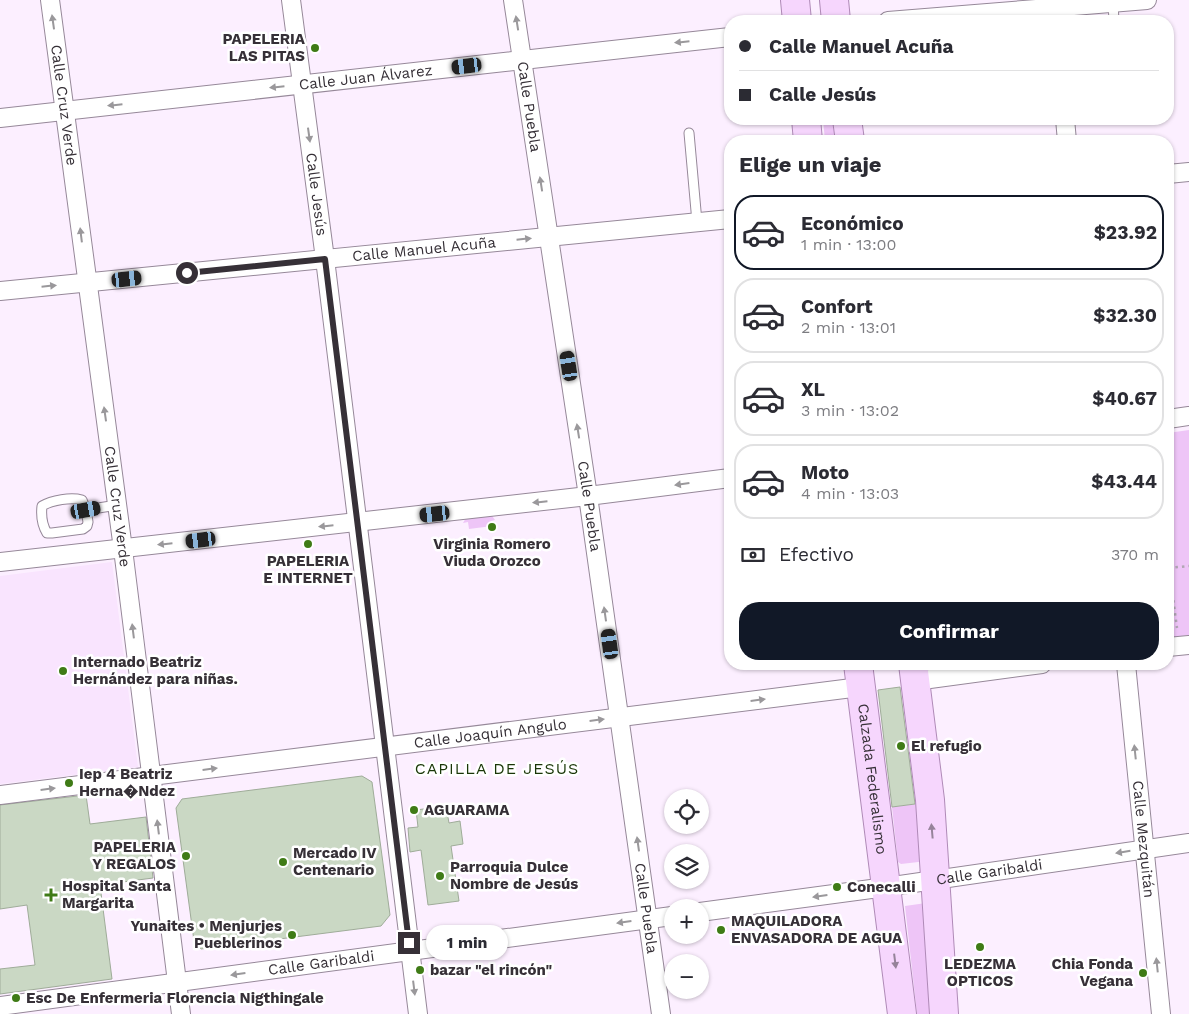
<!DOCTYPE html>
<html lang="es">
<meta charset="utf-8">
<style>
:root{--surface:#fff;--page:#f7f7f7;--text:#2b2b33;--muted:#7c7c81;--line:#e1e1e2;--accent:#111827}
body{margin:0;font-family:"Work Sans",sans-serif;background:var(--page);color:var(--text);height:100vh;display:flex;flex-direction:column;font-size:19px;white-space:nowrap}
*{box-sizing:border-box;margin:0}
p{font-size:16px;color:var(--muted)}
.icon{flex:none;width:28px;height:28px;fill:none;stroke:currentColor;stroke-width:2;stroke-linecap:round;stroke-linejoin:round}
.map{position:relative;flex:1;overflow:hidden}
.sheet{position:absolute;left:724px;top:135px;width:450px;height:535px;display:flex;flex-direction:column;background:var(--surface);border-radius:20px;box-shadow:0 1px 4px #0004}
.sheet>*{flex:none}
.hud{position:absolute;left:724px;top:15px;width:450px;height:110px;border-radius:20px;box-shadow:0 1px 4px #0004;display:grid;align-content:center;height:110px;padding:0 15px;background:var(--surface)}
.fabs{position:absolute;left:664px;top:789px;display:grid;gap:10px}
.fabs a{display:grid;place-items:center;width:45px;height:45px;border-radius:50%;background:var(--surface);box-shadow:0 1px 4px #0004;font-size:25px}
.end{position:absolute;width:22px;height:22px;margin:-11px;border:6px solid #363037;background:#fff;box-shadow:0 0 0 2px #fff}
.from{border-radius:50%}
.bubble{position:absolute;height:35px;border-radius:18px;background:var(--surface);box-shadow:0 1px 4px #0004;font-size:16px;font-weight:700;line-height:35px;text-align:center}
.car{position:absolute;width:15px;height:30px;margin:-15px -8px;border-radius:6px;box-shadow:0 0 4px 1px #0007;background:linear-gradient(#222 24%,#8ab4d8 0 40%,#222 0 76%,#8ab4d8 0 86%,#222 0)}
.hud b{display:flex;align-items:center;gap:18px;height:48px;font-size:19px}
.hud b+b{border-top:1px solid var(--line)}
.hud i{width:12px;height:12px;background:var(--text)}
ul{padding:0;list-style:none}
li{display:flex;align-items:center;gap:15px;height:75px;margin:0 10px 8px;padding:0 5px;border:2px solid var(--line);border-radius:20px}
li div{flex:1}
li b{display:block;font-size:19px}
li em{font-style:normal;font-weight:700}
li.active{border-color:var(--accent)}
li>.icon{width:45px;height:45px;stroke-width:1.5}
h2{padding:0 15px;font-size:22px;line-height:60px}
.pay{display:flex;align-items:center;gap:12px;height:55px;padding:0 15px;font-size:19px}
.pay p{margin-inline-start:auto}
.button{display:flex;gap:10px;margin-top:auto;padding:10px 15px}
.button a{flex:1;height:58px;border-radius:20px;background:var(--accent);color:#fff;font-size:20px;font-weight:700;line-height:58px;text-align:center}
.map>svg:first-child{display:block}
.built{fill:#f9e4fe}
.green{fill:#eec5f7}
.building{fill:#cad8c4;stroke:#9fac99}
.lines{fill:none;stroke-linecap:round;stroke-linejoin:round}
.service-casing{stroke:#968899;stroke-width:11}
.minor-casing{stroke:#968899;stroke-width:20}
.primary-casing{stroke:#af8ab7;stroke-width:30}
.path{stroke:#b1a7b4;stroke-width:2.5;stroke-dasharray:2.5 4;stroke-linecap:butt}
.service{stroke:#fff;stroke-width:9}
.minor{stroke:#fff;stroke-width:18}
.primary{stroke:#f6d6fd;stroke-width:28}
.oneway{fill:#9a989b}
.oneway2{fill:#96839a}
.route{stroke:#363037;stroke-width:6}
.poi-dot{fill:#3f7b16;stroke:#fff;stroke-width:2}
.labels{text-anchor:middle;stroke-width:5;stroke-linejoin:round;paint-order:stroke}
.poi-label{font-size:15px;font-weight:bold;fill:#363037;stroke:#fff;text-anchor:start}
.street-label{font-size:15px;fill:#363037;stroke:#fff}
.neighbourhood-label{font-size:16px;letter-spacing:1px;fill:#1a3708;stroke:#fff}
</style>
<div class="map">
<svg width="1189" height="1014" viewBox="0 0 1189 1014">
<rect width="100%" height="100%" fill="#fcefff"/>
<path class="built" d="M112 562 138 767 0 784V576Z"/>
<path class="green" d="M823 119H841L844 141H825Z
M1189 430V635L1168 638V433Z
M490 513 495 520 491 521 492 526 469 529 468 522 463 523 467 516Z
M924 803 927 861 901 864 898 862 892 807Z
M933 902 940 1014H917L905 906Z"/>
<path class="building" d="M900 687 915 804 892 807 878 690Z
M362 776 372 782 390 915 381 926 201 949 194 941 176 808 182 799Z
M86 795 90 824 146 817 153 878 100 885 112 979 0 994V969L35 965 27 905 0 909V805Z
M446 806 449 823 460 821 463 844 451 846 459 901 428 905 421 850 410 852 408 828 418 827 416 810Z"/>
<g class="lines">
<g class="service-casing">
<path id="service" d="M1113 3 1114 21
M689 133 697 222
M86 510 88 522 87 526 83 529 52 533H47C42 525 41 515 42 506 52 500 71 497 82 500L86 510 117 505"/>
</g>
<g class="minor-casing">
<g id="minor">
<path id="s1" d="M50 0 123 549 181 1014"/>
<path id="s2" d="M291 0 325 259 418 1014"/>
<path id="s3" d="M513 0 588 496 661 1014"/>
<path d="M888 21 1147 0"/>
<path id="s4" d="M0 118 730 37"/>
<path d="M1065 119 1067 141"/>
<path d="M1168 174 1189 172"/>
<path id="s5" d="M0 291 730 219"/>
<path d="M1168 419 1189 416"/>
<path d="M0 562 588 496 730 478"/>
<path d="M1168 647 1189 645"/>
<path id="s6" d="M1126 664 1161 1014"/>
<path d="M915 681 1042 664"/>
<path id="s7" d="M0 795 860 687"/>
<path id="s8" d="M700 912 886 887 1189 843"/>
<path id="s9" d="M0 1006 672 916"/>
</g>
</g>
<g class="primary-casing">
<g id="primary">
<path d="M795 0 797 21"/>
<path d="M834 0 836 21"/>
<path d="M806 119 808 141"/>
<path d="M847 119 850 141"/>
<path id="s10" d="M858 664 902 1014"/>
<path d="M913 664 930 800 944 1014"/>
</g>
</g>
<path class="path" d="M1169 568 1177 628
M1169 568 1189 566"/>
<use href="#service" class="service"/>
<use href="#minor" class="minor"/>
<use href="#primary" class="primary"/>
</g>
<defs><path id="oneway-solid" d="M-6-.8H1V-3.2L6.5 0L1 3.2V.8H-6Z" transform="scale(1.25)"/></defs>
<g class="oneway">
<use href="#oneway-solid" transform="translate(53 22) rotate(-98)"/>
<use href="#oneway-solid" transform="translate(517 23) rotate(-99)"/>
<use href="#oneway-solid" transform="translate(682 42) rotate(174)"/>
<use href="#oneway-solid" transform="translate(277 87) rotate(174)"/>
<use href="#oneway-solid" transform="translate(115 105) rotate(174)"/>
<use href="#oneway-solid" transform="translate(309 135) rotate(82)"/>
<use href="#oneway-solid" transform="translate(541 184) rotate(-99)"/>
<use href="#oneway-solid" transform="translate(81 235) rotate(-97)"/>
<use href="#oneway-solid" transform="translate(524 239) rotate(-6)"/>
<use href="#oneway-solid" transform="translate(49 286) rotate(-6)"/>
<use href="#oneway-solid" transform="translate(105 414) rotate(-98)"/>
<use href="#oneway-solid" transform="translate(578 431) rotate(-99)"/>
<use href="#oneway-solid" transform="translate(682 484) rotate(172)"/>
<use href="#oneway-solid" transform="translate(540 502) rotate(174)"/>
<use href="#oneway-solid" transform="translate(326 526) rotate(174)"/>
<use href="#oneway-solid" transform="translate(165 544) rotate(174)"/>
<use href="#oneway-solid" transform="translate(605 614) rotate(-98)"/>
<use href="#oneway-solid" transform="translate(133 631) rotate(-97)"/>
<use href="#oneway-solid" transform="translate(758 700) rotate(-7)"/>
<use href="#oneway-solid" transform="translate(597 720) rotate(-7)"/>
<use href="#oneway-solid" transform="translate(1135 752) rotate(-96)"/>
<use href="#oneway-solid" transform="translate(210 769) rotate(-7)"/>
<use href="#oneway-solid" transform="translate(48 789) rotate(-7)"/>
<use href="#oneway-solid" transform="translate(158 827) rotate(-97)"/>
<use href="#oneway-solid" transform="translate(638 844) rotate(-98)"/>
<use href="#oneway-solid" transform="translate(1123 852) rotate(171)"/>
<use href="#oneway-solid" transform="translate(820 896) rotate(172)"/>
<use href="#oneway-solid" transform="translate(624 922) rotate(172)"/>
<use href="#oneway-solid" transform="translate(1157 965) rotate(-96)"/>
<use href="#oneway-solid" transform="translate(238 974) rotate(172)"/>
<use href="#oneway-solid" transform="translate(414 988) rotate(83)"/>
</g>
<g class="oneway2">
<use href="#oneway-solid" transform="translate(932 831) rotate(-95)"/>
<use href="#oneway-solid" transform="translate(895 961) rotate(83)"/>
</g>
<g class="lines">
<path class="route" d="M187 273 325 259 409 943"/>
</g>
<g class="poi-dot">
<circle cx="315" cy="48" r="5"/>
<circle cx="492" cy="527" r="5"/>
<circle cx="308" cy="544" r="5"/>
<circle cx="63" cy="671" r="5"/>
<circle cx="901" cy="746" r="5"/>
<circle cx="69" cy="783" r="5"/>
<circle cx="414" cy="810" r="5"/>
<circle cx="186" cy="856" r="5"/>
<circle cx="283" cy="862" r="5"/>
<circle cx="440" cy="876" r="5"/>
<circle cx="837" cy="887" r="5"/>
<path d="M48.5 887.5h5v5h5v5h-5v5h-5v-5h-5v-5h5z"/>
<circle cx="721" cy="930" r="5"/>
<circle cx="292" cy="935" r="5"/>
<circle cx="980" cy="947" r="5"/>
<circle cx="420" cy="970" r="5"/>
<circle cx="1143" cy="973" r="5"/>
<circle cx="16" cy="998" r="5"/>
</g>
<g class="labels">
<g class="poi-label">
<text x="305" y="44" text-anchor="end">PAPELERIA<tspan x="305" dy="17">LAS PITAS</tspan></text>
<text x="492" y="549" text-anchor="middle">Virginia Romero<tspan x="492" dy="17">Viuda Orozco</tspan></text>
<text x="308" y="566" text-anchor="middle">PAPELERIA<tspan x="308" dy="17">E INTERNET</tspan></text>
<text x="73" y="667">Internado Beatriz<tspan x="73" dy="17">Hernández para niñas.</tspan></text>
<text x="911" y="751">El refugio</text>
<text x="79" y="779">Iep 4 Beatriz<tspan x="79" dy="17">Herna�Ndez</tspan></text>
<text x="424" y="815">AGUARAMA</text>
<text x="176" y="852" text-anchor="end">PAPELERIA<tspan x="176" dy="17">Y REGALOS</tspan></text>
<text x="293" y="858">Mercado IV<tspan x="293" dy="17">Centenario</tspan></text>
<text x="450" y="872">Parroquia Dulce<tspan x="450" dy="17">Nombre de Jesús</tspan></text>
<text x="62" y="891">Hospital Santa<tspan x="62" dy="17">Margarita</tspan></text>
<text x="847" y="892">Conecalli</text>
<text x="731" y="926">MAQUILADORA<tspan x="731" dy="17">ENVASADORA DE AGUA</tspan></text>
<text x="282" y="931" text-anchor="end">Yunaites • Menjurjes<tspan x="282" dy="17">Pueblerinos</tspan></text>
<text x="980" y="969" text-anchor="middle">LEDEZMA<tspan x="980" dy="17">OPTICOS</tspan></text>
<text x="1133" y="969" text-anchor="end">Chia Fonda<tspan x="1133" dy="17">Vegana</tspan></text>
<text x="430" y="975">bazar "el rincón"</text>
<text x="26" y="1003">Esc De Enfermeria Florencia Nigthingale</text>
</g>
<g class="street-label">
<text dy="5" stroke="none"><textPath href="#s4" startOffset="368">Calle Juan Álvarez</textPath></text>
<text dy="5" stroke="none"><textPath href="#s1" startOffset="106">Calle Cruz Verde</textPath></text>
<text dy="5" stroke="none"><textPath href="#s3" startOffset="108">Calle Puebla</textPath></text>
<text dy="5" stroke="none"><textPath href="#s2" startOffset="196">Calle Jesús</textPath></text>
<text dy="5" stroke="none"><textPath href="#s5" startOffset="426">Calle Manuel Acuña</textPath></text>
<text dy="5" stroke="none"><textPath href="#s1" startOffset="511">Calle Cruz Verde</textPath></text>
<text dy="5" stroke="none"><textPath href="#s3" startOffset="512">Calle Puebla</textPath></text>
<text dy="5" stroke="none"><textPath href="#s7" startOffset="494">Calle Joaquín Angulo</textPath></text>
<text dy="5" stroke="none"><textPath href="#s10" startOffset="116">Calzada Federalismo</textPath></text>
<text dy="5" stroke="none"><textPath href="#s6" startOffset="176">Calle Mezquitán</textPath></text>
<text dy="5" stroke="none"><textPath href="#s8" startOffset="292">Calle Garibaldi</textPath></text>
<text dy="5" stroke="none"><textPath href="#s3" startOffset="918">Calle Puebla</textPath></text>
<text dy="5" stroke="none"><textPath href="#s9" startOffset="324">Calle Garibaldi</textPath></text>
</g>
<g class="neighbourhood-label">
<text x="497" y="774">CAPILLA DE JESÚS</text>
</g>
</g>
</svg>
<div class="fabs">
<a><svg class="icon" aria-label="locate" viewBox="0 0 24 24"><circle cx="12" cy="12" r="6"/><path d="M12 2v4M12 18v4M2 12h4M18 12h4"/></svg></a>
<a><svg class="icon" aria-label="layers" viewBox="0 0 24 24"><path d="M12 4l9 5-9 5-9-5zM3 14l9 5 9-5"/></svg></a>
<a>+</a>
<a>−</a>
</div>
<i class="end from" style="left:187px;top:273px"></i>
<i class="end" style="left:409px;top:943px"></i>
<div class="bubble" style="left:426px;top:925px;width:82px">1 min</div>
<i class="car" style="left:467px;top:66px;rotate:263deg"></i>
<i class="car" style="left:127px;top:279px;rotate:84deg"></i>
<i class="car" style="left:569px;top:366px;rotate:351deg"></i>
<i class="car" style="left:86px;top:510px;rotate:80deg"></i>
<i class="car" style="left:435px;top:514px;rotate:264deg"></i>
<i class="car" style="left:201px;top:540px;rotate:263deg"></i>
<i class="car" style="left:610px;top:644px;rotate:352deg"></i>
<div class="hud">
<b><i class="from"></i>Calle Manuel Acuña</b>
<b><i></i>Calle Jesús</b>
</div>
<section class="sheet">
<h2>Elige un viaje</h2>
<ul>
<li class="active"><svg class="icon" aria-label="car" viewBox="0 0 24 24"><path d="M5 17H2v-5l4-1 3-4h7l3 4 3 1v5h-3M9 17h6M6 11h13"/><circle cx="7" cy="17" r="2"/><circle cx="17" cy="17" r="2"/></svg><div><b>Económico</b><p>1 min · 13:00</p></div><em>$23.92</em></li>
<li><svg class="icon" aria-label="car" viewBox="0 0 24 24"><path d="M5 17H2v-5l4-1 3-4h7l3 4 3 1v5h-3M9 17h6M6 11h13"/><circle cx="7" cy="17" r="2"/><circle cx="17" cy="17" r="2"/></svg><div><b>Confort</b><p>2 min · 13:01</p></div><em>$32.30</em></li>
<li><svg class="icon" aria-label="car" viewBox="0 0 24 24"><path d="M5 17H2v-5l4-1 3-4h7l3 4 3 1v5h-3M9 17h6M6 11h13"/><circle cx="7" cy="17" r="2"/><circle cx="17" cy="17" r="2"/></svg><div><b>XL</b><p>3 min · 13:02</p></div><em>$40.67</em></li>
<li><svg class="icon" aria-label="car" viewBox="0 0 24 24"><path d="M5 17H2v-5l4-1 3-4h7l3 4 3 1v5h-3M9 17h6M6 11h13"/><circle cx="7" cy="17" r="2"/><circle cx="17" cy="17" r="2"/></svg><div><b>Moto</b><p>4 min · 13:03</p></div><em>$43.44</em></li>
</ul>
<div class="pay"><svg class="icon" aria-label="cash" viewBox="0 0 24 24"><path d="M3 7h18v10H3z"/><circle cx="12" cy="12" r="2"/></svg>Efectivo<p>370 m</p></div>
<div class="button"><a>Confirmar</a></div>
</section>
</div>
